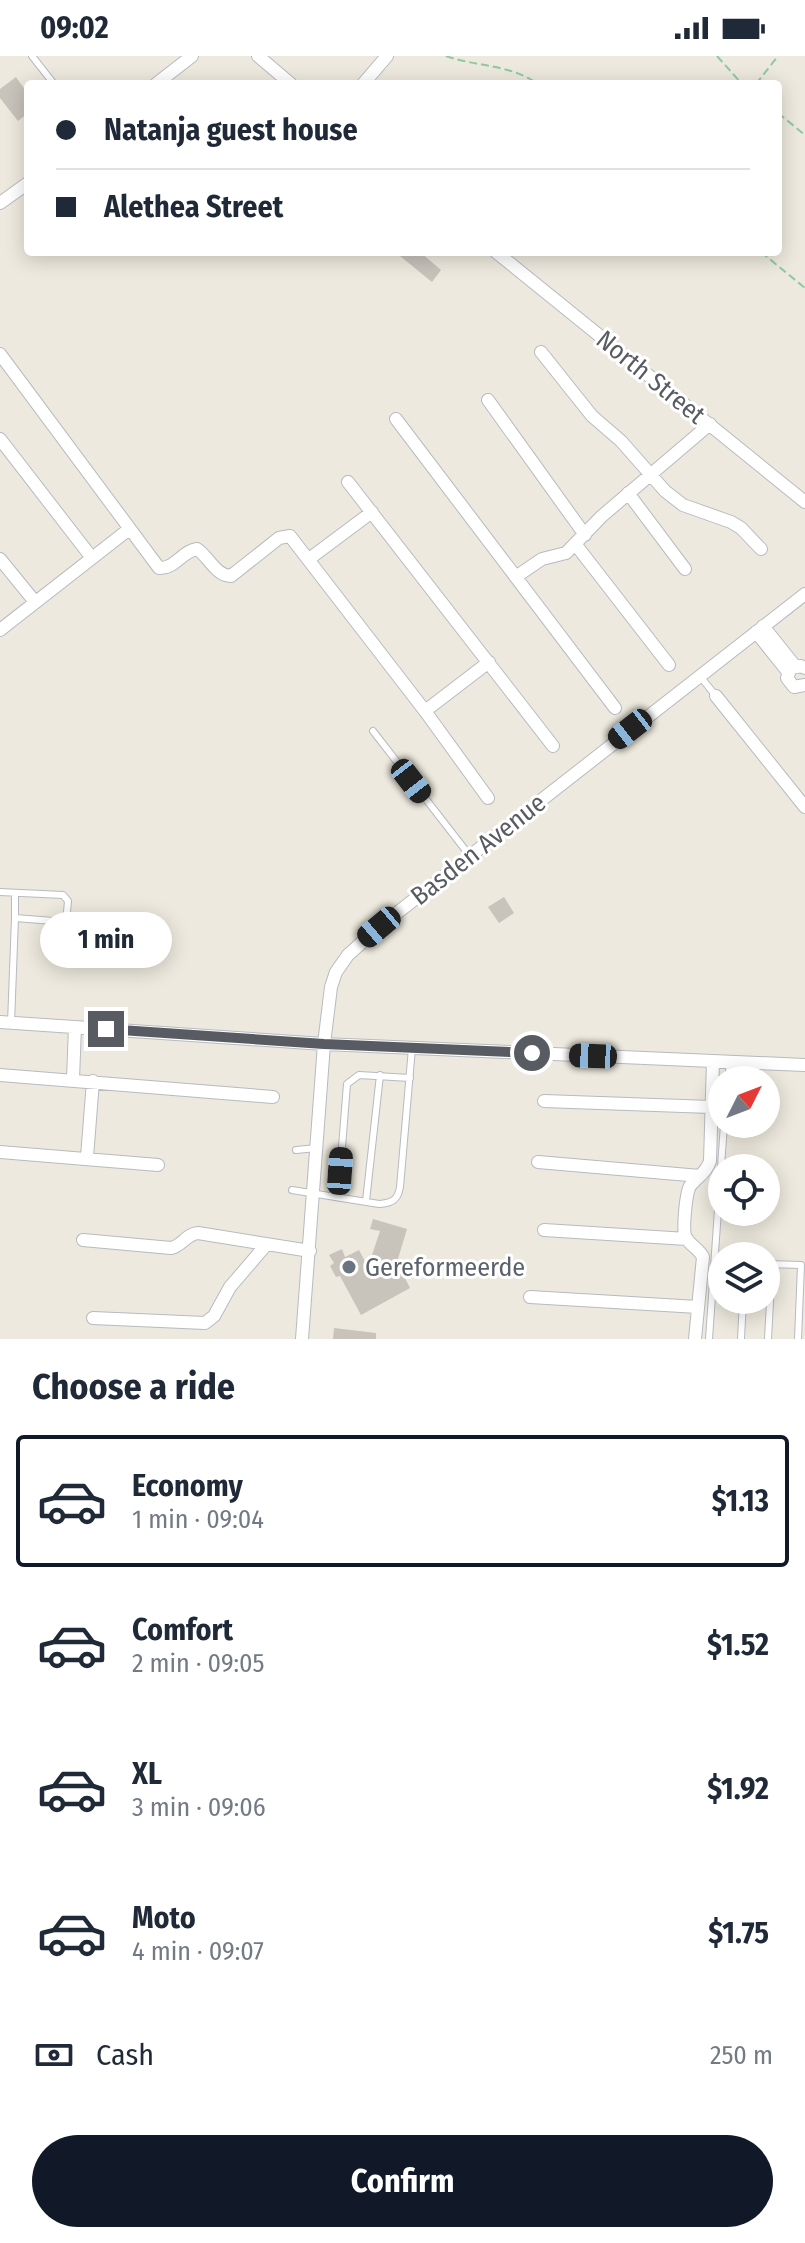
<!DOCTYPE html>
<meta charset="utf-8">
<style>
:root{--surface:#fff;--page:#f6f6f7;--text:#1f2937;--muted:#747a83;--line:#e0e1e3;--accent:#111827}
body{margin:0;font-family:"Fira Sans Condensed",sans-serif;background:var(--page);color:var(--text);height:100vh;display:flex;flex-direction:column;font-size:30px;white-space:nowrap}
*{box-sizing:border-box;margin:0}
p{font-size:26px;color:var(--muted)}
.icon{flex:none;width:44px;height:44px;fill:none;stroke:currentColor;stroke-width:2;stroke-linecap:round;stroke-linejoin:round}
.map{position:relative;height:1283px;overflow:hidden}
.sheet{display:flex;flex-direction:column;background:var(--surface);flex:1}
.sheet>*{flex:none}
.hud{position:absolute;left:24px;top:24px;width:758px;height:176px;border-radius:8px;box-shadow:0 4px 20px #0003;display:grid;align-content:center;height:176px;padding:0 32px;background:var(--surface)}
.needle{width:52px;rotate:48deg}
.tools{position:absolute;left:708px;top:1010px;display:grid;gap:16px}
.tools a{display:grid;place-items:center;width:72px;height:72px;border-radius:50%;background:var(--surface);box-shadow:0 4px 20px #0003;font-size:40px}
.end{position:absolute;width:36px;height:36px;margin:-18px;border:10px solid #585c62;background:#fff;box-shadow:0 0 0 4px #fff}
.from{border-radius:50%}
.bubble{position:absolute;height:56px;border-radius:28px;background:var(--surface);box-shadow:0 4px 20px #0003;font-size:26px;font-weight:700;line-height:56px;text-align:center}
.car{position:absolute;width:24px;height:48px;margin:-24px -12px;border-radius:10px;box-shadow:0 0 6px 2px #0007;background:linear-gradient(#222 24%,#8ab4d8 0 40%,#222 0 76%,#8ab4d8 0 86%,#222 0)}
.hud b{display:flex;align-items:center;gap:28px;height:76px;font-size:30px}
.hud b+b{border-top:2px solid var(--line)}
.hud i{width:20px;height:20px;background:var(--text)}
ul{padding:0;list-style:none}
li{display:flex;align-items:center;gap:24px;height:132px;margin:0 16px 12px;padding:0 16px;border:4px solid transparent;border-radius:8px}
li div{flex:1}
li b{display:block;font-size:30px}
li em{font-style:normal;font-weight:700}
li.selected{border-color:var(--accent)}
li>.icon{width:72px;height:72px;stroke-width:1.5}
h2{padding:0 32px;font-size:36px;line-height:96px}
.pay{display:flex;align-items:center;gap:20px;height:88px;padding:0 32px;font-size:30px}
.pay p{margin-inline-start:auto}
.action{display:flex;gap:16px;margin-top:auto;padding:16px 32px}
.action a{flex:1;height:92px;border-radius:48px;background:var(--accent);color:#fff;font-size:32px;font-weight:700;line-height:92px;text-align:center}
.status{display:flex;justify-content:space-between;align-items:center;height:56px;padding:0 40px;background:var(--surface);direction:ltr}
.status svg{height:22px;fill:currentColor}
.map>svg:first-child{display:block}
.building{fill:#c8c3bb}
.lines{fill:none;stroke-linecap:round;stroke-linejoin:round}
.service-casing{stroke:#b7bac0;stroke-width:8}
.minor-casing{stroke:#b7bac0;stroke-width:14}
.path{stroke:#90c99e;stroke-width:2;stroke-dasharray:8 4;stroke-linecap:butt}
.service{stroke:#fff;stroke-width:6}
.minor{stroke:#fff;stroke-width:12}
.route{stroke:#585c62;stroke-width:10}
.worship-dot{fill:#6b7280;stroke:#fff;stroke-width:3}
.labels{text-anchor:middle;stroke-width:6;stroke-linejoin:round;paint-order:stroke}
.street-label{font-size:26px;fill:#585c62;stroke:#fff}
.worship-label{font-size:26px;fill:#5b616d;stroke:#fff;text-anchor:start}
</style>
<div class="status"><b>09:02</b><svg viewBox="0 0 49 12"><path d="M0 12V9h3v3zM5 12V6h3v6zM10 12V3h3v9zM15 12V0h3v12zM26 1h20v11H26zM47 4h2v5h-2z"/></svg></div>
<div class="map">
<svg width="805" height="1283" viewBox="0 0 805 1283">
<rect width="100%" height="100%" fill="#ede9de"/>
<path class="building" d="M16 21 28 38V57L18 65 0 42V33Z
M395 196H420L441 214 432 226Z
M504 841 514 857 499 867 488 851Z
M373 1163 407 1173 397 1206 410 1232 361 1259 340 1220 336 1221 330 1210 334 1207 329 1199 342 1193 345 1201 359 1194 368 1211 380 1175 370 1173Z
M334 1272 376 1277V1283H333Z"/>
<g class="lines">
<g class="service-casing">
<path id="service" d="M32 0 54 28
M699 619 716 640
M373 675 470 800
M0 836 63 839 68 845 66 866 76 867
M15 862V837
M11 967 15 862 66 866
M728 1024 730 1006
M296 1094 317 1092
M292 1134 379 1148C392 1147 398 1144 400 1131L412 992
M338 1141 347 1028 359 1019 410 1022
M366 1145 380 1019
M766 1208 801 1209
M709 1283 724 1068
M741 1283 743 1244
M768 1283 772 1208
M798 1283 801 1209"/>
</g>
<g class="minor-casing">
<path id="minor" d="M258 0 291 28
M156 28 192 0
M363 28 387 0
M0 147 28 127
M496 196 805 446
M541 296 592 360 621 385 665 435 683 449 731 466 741 472 761 493
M0 298 159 512C175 513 182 495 197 493 209 501 216 520 231 520L279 482 290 480 425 655 488 742
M488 344 585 479
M396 363 615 652
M0 383 92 502
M348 426 553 690
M628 437 685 513
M576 489 669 609
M0 503 35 546
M309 503 372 456
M517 520 542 503 566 497 602 460 710 368
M763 570 795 610
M0 574 128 474
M756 576 788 616
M805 612 801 610 791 612 787 622 794 631 805 629
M716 640 805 751
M425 655 489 606
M0 966 324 988 805 1009
M0 1019 273 1041
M73 1023 75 971
M544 1045 711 1051
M0 1096 158 1109
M87 1101 93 1025
M538 1106 700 1120
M544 1174 687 1183
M83 1184 171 1192C182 1190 186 1178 198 1177L310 1195
M530 1241 698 1251
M93 1262 205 1267 214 1260 230 1231 266 1189
M302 1283 324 988 331 931 336 916 348 899 379 871 805 538
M695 1283 703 1201C699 1193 691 1190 686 1182 682 1175 686 1137 690 1130 697 1121 707 1116 710 1105L713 1005"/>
</g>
<path class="path" d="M446 0C477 11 510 8 538 28
M717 0 742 28
M756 28 778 0
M778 57 805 79
M761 196 805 232"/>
<use href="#service" class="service"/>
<use href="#minor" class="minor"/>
</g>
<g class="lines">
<path class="route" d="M106 973 324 988 532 997"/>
</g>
<circle class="worship-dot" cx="349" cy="1211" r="8"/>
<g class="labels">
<g class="street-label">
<text transform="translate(651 321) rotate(39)" y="9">North Street</text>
<text transform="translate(478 793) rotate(-38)" y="9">Basden Avenue</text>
</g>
<g class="worship-label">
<text x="365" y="1220">Gereformeerde</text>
</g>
</g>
</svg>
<div class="tools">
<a><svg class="needle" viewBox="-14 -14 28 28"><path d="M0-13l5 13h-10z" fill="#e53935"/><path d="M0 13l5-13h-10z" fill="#747a83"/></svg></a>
<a><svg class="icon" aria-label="locate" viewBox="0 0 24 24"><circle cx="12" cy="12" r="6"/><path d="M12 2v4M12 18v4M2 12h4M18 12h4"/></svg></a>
<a><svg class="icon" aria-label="layers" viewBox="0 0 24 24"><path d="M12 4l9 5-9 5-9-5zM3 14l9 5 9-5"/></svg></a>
</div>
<i class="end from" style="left:532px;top:997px"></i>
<i class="end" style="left:106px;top:973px"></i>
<div class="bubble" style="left:40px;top:856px;width:132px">1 min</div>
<i class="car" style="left:630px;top:673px;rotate:232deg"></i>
<i class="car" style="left:411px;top:725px;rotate:142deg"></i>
<i class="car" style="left:379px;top:871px;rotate:230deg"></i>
<i class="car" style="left:593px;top:1000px;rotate:272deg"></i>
<i class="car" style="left:340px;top:1115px;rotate:4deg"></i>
<div class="hud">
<b><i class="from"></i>Natanja guest house</b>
<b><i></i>Alethea Street</b>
</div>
</div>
<section class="sheet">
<h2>Choose a ride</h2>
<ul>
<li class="selected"><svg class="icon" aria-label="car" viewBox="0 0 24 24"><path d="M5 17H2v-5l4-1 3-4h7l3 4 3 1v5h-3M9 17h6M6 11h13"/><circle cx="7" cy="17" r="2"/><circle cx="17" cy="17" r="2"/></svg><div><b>Economy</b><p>1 min · 09:04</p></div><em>$1.13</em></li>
<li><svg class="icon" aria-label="car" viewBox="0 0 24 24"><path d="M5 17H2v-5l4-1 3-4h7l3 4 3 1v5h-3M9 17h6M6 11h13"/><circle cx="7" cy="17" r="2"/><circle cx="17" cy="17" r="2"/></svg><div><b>Comfort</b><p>2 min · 09:05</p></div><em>$1.52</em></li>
<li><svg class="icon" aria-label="car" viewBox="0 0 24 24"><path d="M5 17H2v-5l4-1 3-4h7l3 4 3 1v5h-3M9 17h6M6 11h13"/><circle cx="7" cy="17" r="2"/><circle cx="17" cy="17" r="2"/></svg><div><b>XL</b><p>3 min · 09:06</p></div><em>$1.92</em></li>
<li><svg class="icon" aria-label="car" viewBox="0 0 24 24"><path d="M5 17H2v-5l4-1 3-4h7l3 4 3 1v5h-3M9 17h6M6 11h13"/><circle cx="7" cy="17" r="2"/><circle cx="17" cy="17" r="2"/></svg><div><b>Moto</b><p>4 min · 09:07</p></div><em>$1.75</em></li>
</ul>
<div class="pay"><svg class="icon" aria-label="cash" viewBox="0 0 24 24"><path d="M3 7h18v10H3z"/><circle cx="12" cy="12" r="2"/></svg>Cash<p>250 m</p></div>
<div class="action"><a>Confirm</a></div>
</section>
